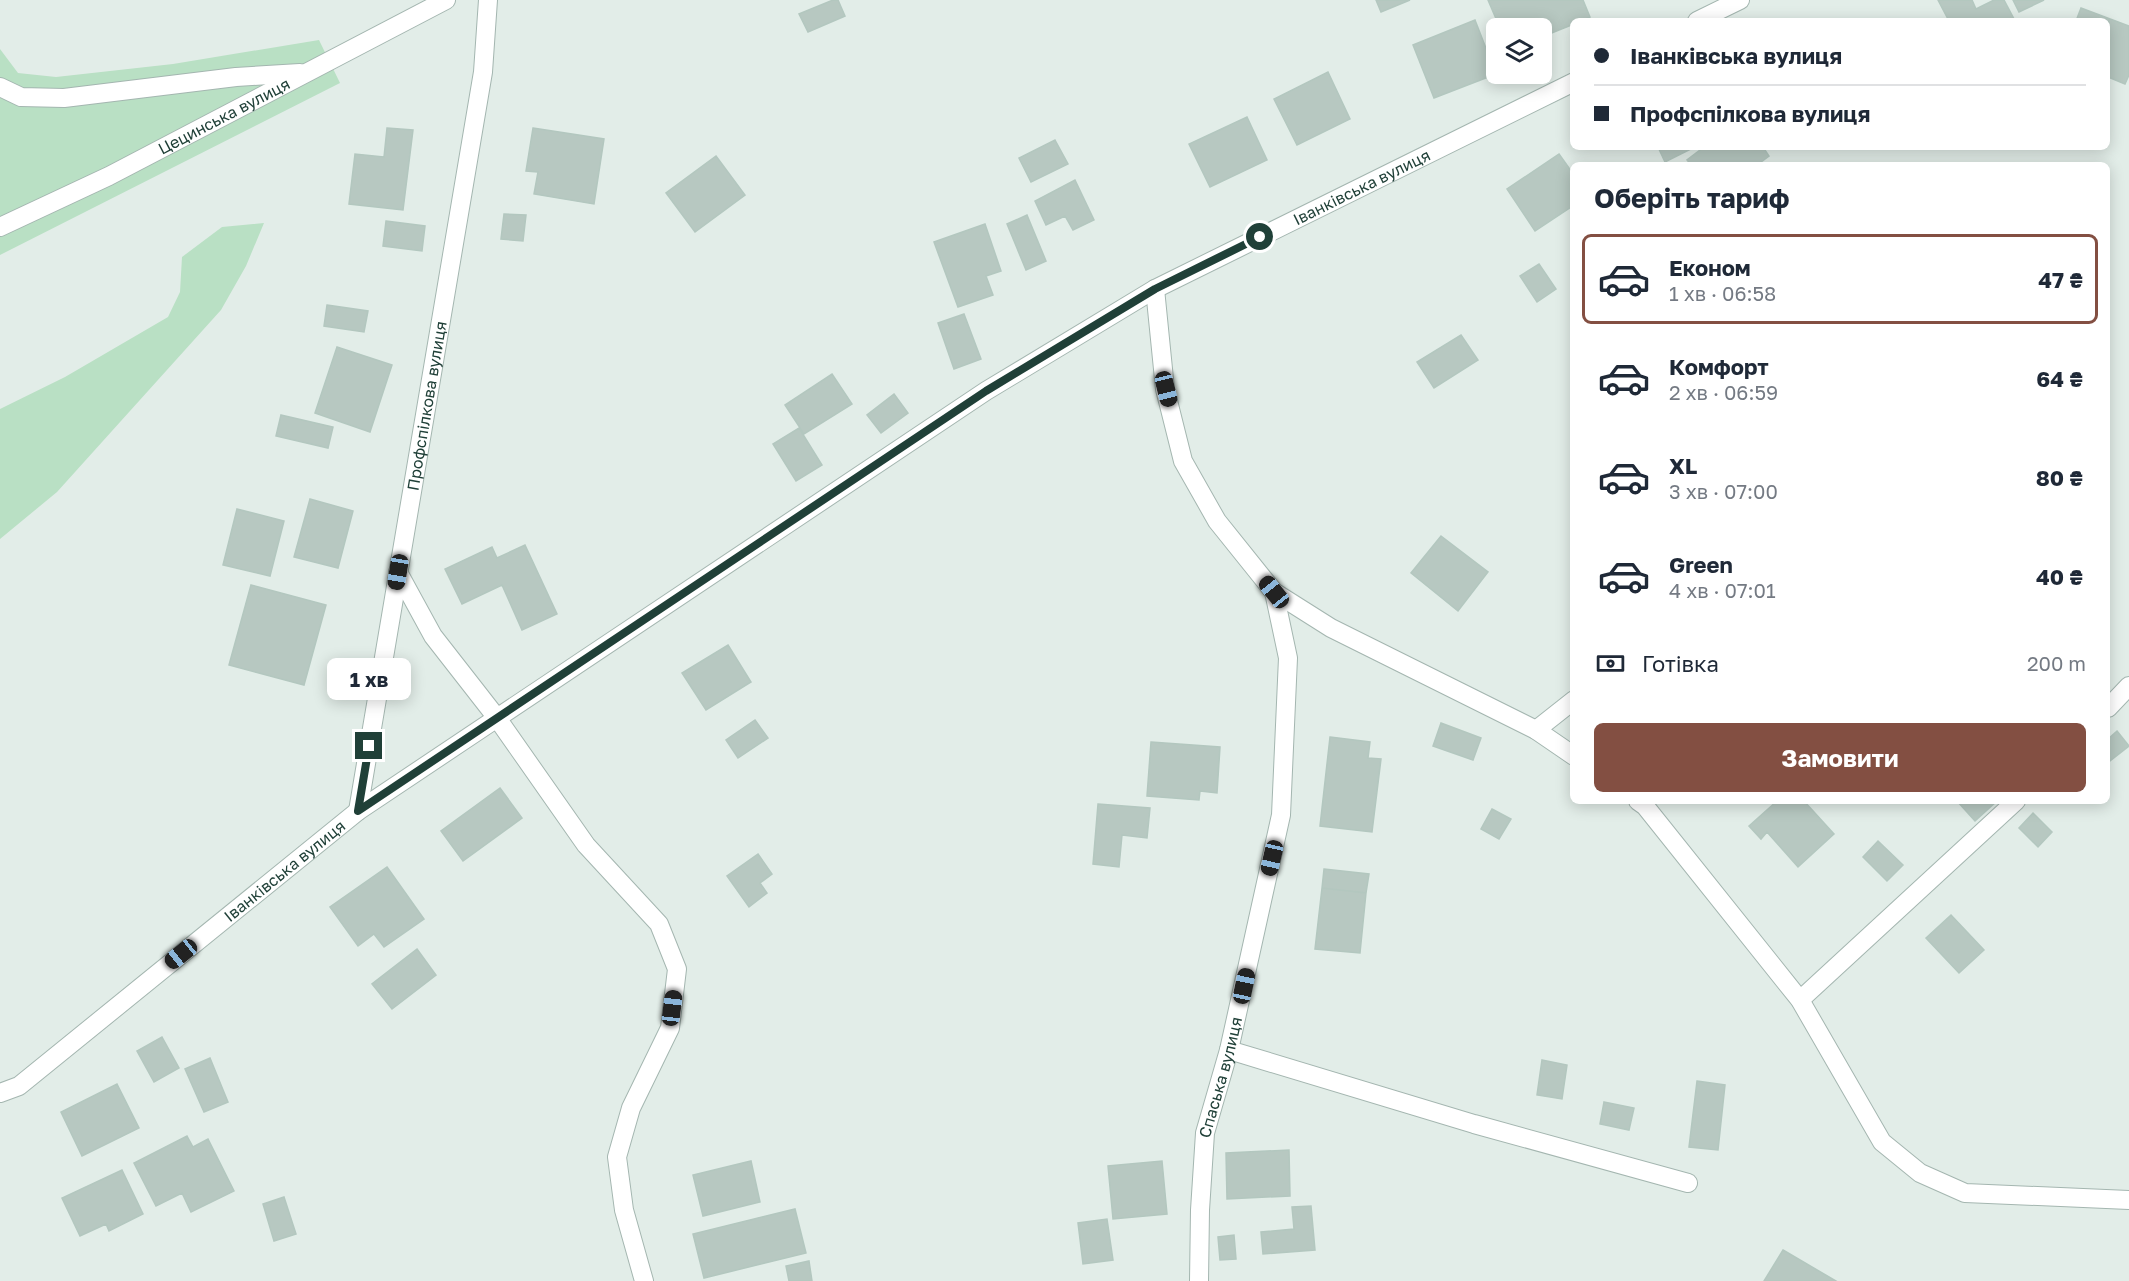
<!DOCTYPE html>
<html lang="uk">
<meta charset="utf-8">
<style>
:root{--surface:#fff;--page:#f6f6f7;--text:#1f2937;--muted:#747a83;--line:#e0e1e3;--accent:#834f42}
body{margin:0;font-family:"Golos Text",sans-serif;background:var(--page);color:var(--text);height:100vh;display:flex;flex-direction:column;font-size:22px;white-space:nowrap}
*{box-sizing:border-box;margin:0}
p{font-size:20px;color:var(--muted)}
.icon{flex:none;width:33px;height:33px;fill:none;stroke:currentColor;stroke-width:2;stroke-linecap:round;stroke-linejoin:round}
.map{position:relative;flex:1;overflow:hidden}
.sheet{position:absolute;left:1570px;top:162px;width:540px;height:642px;display:flex;flex-direction:column;background:var(--surface);border-radius:9px;box-shadow:0 3px 15px #0003}
.sheet>*{flex:none}
.guide{position:absolute;left:1570px;top:18px;width:540px;height:132px;border-radius:9px;box-shadow:0 3px 15px #0003;display:grid;align-content:center;height:132px;padding:0 24px;background:var(--surface)}
.fabs{position:absolute;left:1486px;top:18px;display:grid;gap:12px}
.fabs a{display:grid;place-items:center;width:66px;height:66px;border-radius:9px;background:var(--surface);box-shadow:0 3px 15px #0003;font-size:30px}
.end{position:absolute;width:27px;height:27px;margin:-14px;border:8px solid #204038;background:#fff;box-shadow:0 0 0 3px #fff}
.from{border-radius:50%}
.bubble{position:absolute;height:42px;border-radius:9px;background:var(--surface);box-shadow:0 3px 15px #0003;font-size:20px;font-weight:700;line-height:42px;text-align:center}
.car{position:absolute;width:18px;height:36px;margin:-18px -9px;border-radius:8px;box-shadow:0 0 4px 2px #0007;background:linear-gradient(#222 24%,#8ab4d8 0 40%,#222 0 76%,#8ab4d8 0 86%,#222 0)}
.guide b{display:flex;align-items:center;gap:21px;height:57px;font-size:22px}
.guide b+b{border-top:2px solid var(--line)}
.guide i{width:15px;height:15px;background:var(--text)}
ul{padding:0;list-style:none}
li{display:flex;align-items:center;gap:18px;height:90px;margin:0 12px 9px;padding:0 12px;border:3px solid transparent;border-radius:9px}
li div{flex:1}
li b{display:block;font-size:22px}
li em{font-style:normal;font-weight:700}
li.selected{border-color:var(--accent)}
li>.icon{width:54px;height:54px;stroke-width:1.5}
h2{padding:0 24px;font-size:27px;line-height:72px}
.pay{display:flex;align-items:center;gap:15px;height:66px;padding:0 24px;font-size:22px}
.pay p{margin-inline-start:auto}
.action{display:flex;gap:12px;margin-top:auto;padding:12px 24px}
.action a{flex:1;height:69px;border-radius:9px;background:var(--accent);color:#fff;font-size:24px;font-weight:700;line-height:69px;text-align:center}
.map>svg:first-child{display:block}
.green{fill:#b9e0c4}
.building{fill:#b7c8c1;stroke:#b3c7bf;stroke-width:1.5}
.lines{fill:none;stroke-linecap:round;stroke-linejoin:round}
.minor-casing{stroke:#a4b6b0;stroke-width:20}
.minor{stroke:#fff;stroke-width:18}
.route{stroke:#204038;stroke-width:8}
.labels{text-anchor:middle;stroke-width:6;stroke-linejoin:round;paint-order:stroke}
.street-label{font-size:16px;fill:#204038;stroke:#f3f9f6}
</style>
<div class="map">
<svg width="2129" height="1281" viewBox="0 0 2129 1281">
<rect width="100%" height="100%" fill="#e2ede8"/>
<path class="green" d="M319 40 340 83 0 255V49L18 73 56 77 173 64Z
M264 223 246 266 221 310 57 492 0 539V409L65 377 168 317 180 292 182 257 222 227Z"/>
<path class="building" d="M833 0H838L845 16 808 32 799 14Z
M1376 0H1410L1381 12Z
M1488 0H1583L1590 17 1581 21H1574V24L1542 37V28H1500Z
M1938 0H1972L1976 9 1994 0H2004L2014 19 2010 21H1949Z
M2013 0H2044L2019 12Z
M2081 8 2129 26V75L2125 84 2108 77V21H2076Z
M1475 20 1496 74 1434 98 1413 45Z
M1328 72 1350 119 1297 145 1274 99Z
M1247 117 1267 160 1210 187 1189 144Z
M387 128 413 130 403 210 349 204 355 154 384 157Z
M533 128 604 139 594 204 534 194 538 172 526 171Z
M1055 140 1068 164 1031 182 1019 158Z
M1658 147H1690L1691 149 1665 162Z
M1704 147H1763L1769 156 1757 165H1691L1687 160Z
M1559 154 1574 175V205L1535 231 1507 189Z
M716 156 745 195 695 232 666 193Z
M1075 180 1094 220 1073 230 1065 216 1046 225 1035 201Z
M504 214 526 215 523 241 501 239Z
M1027 215 1046 261 1026 270 1007 224Z
M386 221 425 226 422 251 383 246Z
M985 224 1001 271 986 276 993 295 958 307 934 242Z
M1539 264 1556 289 1537 302 1520 276Z
M327 305 368 311 364 332 324 326Z
M964 314 981 359 954 369 938 323Z
M1461 335 1478 360 1434 388 1417 362Z
M337 347 392 365 370 432 315 413Z
M832 374 852 404 804 434 785 405Z
M894 394 908 413 881 433 867 415Z
M281 415 333 427 328 448 276 436Z
M799 428 822 465 796 481 773 444Z
M310 499 353 511 338 568 294 557Z
M237 509 284 521 270 576 223 565Z
M1441 536 1488 572 1458 611 1411 573Z
M525 545 557 614 522 630 502 585 462 604 445 569 492 547 497 558Z
M251 585 326 605 304 685 229 665Z
M728 645 751 682 706 710 682 673Z
M755 720 768 738 738 758 726 740Z
M1441 723 1481 738 1473 760 1433 746Z
M2117 731 2129 746 2110 761 2108 758V739Z
M1330 737 1370 742 1368 758 1381 759 1372 832 1320 826Z
M1151 742 1220 747 1217 793 1200 791 1199 800 1147 796Z
M500 788 522 818 463 861 441 831Z
M1777 801H1804L1834 834 1798 867 1767 832 1761 839 1749 826Z
M1957 801H1997L1975 821Z
M1098 804 1150 808 1147 838 1122 835 1119 867 1093 864Z
M1492 809 1511 819 1499 839 1481 829Z
M2033 813 2052 832 2038 847 2019 828Z
M1878 841 1903 865 1887 881 1863 857Z
M758 854 772 874 760 883 767 893 749 907 727 876Z
M387 867 424 919 384 947 374 934 358 946 330 907Z
M1324 869 1369 874 1366 893 1322 888Z
M1322 888 1366 893 1360 953 1315 949Z
M1951 915 1984 950 1959 973 1926 938Z
M417 949 436 975 392 1009 372 984Z
M162 1037 179 1068 154 1082 137 1051Z
M210 1058 228 1102 204 1112 185 1069Z
M1542 1060 1567 1065 1562 1099 1537 1095Z
M1697 1081 1725 1085 1718 1150 1689 1147Z
M117 1084 139 1128 82 1156 61 1112Z
M1604 1102 1634 1108 1629 1130 1600 1124Z
M187 1136 193 1147 208 1139 234 1191 191 1212 182 1193 156 1206 134 1163Z
M1289 1150 1290 1196 1227 1199 1226 1153Z
M751 1161 760 1202 703 1216 693 1175Z
M1162 1161 1167 1214 1113 1219 1108 1166Z
M122 1170 143 1214 109 1231 106 1224 80 1236 62 1198Z
M284 1197 296 1234 274 1241 263 1204Z
M1311 1206 1315 1250 1263 1254 1261 1232 1294 1229 1292 1207Z
M795 1209 806 1253 704 1278 693 1234Z
M1107 1219 1113 1260 1083 1264 1078 1223Z
M1234 1235 1236 1259 1220 1260 1218 1237Z
M1783 1250 1836 1281H1764Z
M809 1261 812 1281H789L786 1266Z"/>
<g class="lines">
<g class="minor-casing">
<g id="minor">
<path d="M1697 21 1740 0"/>
<path d="M0 87 21 97 64 98 236 77 300 73"/>
<path id="s1" d="M0 227 109 176 446 0"/>
<path d="M1155 289 1165 389 1183 461 1217 521 1274 592 1331 628 1536 730 1574 756"/>
<path d="M398 572 433 636 497 718 586 845 659 924 677 969 670 1028 631 1108 617 1157 624 1210 644 1281"/>
<path d="M2108 708 2129 686"/>
<path d="M1536 730 1574 700"/>
<path d="M1638 801 1645 806 1800 1000 1882 1142 1920 1173 1965 1193 2129 1200"/>
<path id="s2" d="M358 811 483 72 488 0"/>
<path d="M1800 1000 2016 801"/>
<path d="M1229 1050 1474 1124 1688 1183"/>
<path id="s3" d="M0 1093 19 1086 358 811 986 391 1155 289 1574 82"/>
<path id="s4" d="M1199 1281 1200 1210 1205 1133 1229 1050 1281 815 1288 658 1274 592"/>
</g>
</g>
<use href="#minor" class="minor"/>
</g>
<g class="lines">
<path class="route" d="M369 746 358 811 986 391 1155 289 1260 237"/>
</g>
<g class="labels">
<g class="street-label">
<text dy="6" stroke="none"><textPath href="#s1" startOffset="250">Цецинська вулиця</textPath></text>
<text dy="6" stroke="none"><textPath href="#s3" startOffset="1640">Іванківська вулиця</textPath></text>
<text dy="6" stroke="none"><textPath href="#s2" startOffset="411">Профспілкова вулиця</textPath></text>
<text dy="6" stroke="none"><textPath href="#s3" startOffset="362">Іванківська вулиця</textPath></text>
<text dy="6" stroke="none"><textPath href="#s4" startOffset="206">Спаська вулиця</textPath></text>
</g>
</g>
</svg>
<div class="fabs">
<a><svg class="icon" aria-label="layers" viewBox="0 0 24 24"><path d="M12 4l9 5-9 5-9-5zM3 14l9 5 9-5"/></svg></a>
</div>
<i class="end from" style="left:1260px;top:237px"></i>
<i class="end" style="left:369px;top:746px"></i>
<div class="bubble" style="left:327px;top:658px;width:84px">1 хв</div>
<i class="car" style="left:1166px;top:389px;rotate:166deg"></i>
<i class="car" style="left:398px;top:572px;rotate:189deg"></i>
<i class="car" style="left:1274px;top:592px;rotate:321deg"></i>
<i class="car" style="left:1272px;top:858px;rotate:193deg"></i>
<i class="car" style="left:181px;top:954px;rotate:231deg"></i>
<i class="car" style="left:1244px;top:986px;rotate:12deg"></i>
<i class="car" style="left:672px;top:1008px;rotate:7deg"></i>
<div class="guide">
<b><i class="from"></i>Іванківська вулиця</b>
<b><i></i>Профспілкова вулиця</b>
</div>
<section class="sheet">
<h2>Оберіть тариф</h2>
<ul>
<li class="selected"><svg class="icon" aria-label="car" viewBox="0 0 24 24"><path d="M5 17H2v-5l4-1 3-4h7l3 4 3 1v5h-3M9 17h6M6 11h13"/><circle cx="7" cy="17" r="2"/><circle cx="17" cy="17" r="2"/></svg><div><b>Економ</b><p>1 хв · 06:58</p></div><em>47 ₴</em></li>
<li><svg class="icon" aria-label="car" viewBox="0 0 24 24"><path d="M5 17H2v-5l4-1 3-4h7l3 4 3 1v5h-3M9 17h6M6 11h13"/><circle cx="7" cy="17" r="2"/><circle cx="17" cy="17" r="2"/></svg><div><b>Комфорт</b><p>2 хв · 06:59</p></div><em>64 ₴</em></li>
<li><svg class="icon" aria-label="car" viewBox="0 0 24 24"><path d="M5 17H2v-5l4-1 3-4h7l3 4 3 1v5h-3M9 17h6M6 11h13"/><circle cx="7" cy="17" r="2"/><circle cx="17" cy="17" r="2"/></svg><div><b>XL</b><p>3 хв · 07:00</p></div><em>80 ₴</em></li>
<li><svg class="icon" aria-label="car" viewBox="0 0 24 24"><path d="M5 17H2v-5l4-1 3-4h7l3 4 3 1v5h-3M9 17h6M6 11h13"/><circle cx="7" cy="17" r="2"/><circle cx="17" cy="17" r="2"/></svg><div><b>Green</b><p>4 хв · 07:01</p></div><em>40 ₴</em></li>
</ul>
<div class="pay"><svg class="icon" aria-label="cash" viewBox="0 0 24 24"><path d="M3 7h18v10H3z"/><circle cx="12" cy="12" r="2"/></svg>Готівка<p>200 m</p></div>
<div class="action"><a>Замовити</a></div>
</section>
</div>
